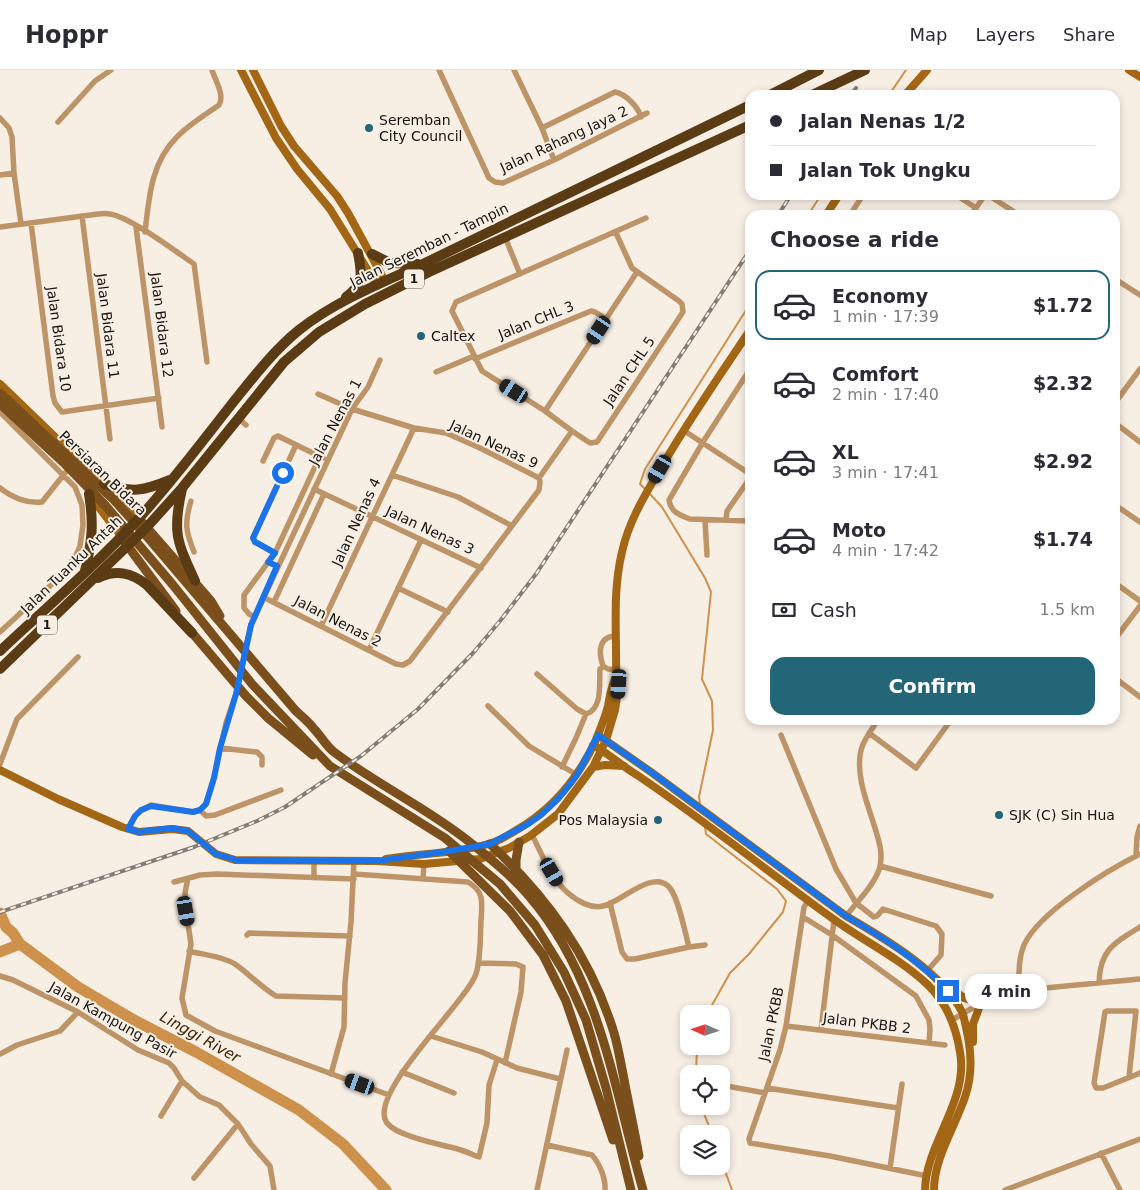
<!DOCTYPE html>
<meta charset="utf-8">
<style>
:root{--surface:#fff;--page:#f2f2f3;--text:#2b2b33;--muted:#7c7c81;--line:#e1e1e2;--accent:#226678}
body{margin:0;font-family:"DejaVu Sans",sans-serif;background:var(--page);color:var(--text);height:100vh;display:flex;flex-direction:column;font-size:19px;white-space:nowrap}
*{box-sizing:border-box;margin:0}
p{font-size:16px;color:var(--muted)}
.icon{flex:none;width:28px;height:28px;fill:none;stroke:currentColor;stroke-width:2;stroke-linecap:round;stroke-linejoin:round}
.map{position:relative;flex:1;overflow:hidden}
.panel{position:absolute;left:745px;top:140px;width:375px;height:515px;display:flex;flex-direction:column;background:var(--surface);border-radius:15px;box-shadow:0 2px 8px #0003}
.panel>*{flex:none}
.banner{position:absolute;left:745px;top:20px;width:375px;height:110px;border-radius:15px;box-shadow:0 2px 8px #0003;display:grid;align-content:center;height:110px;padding:0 25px;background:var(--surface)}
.needle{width:32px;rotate:273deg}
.buttons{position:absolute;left:680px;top:935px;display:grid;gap:10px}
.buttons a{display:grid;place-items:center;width:50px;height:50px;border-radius:10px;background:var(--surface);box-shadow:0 2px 8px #0003;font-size:25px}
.end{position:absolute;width:22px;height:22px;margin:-11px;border:6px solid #1a73e8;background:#fff;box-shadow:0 0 0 2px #fff}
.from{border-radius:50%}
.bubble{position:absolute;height:35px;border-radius:15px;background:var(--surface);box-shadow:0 2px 8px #0003;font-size:16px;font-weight:800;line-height:35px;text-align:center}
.car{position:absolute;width:15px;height:30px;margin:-15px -8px;border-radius:6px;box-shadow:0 0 4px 1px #0007;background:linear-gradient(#222 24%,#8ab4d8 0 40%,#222 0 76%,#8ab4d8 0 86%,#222 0)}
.banner b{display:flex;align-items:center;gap:18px;height:48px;font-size:19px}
.banner b+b{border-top:1px solid var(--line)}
.banner i{width:12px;height:12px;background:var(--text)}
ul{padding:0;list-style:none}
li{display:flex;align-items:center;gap:15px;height:70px;margin:0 10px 8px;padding:0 15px;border:2px solid transparent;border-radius:15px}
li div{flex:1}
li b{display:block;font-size:19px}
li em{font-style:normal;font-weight:800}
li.active{border-color:var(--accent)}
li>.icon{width:45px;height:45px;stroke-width:1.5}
h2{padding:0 25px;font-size:22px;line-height:60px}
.pay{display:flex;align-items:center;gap:12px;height:55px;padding:0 25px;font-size:19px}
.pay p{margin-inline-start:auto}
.primary-button{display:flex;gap:10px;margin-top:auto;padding:10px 25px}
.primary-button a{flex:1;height:58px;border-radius:15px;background:var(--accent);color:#fff;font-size:20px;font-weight:800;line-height:58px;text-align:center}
header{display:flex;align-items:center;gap:30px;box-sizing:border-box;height:70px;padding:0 25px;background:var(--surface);border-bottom:1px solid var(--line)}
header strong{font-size:24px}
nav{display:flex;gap:28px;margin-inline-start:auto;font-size:18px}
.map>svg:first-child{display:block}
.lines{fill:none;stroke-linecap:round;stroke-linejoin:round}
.stream{stroke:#cd914c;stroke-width:2}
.river{stroke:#cd914c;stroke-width:11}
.street{stroke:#bd9468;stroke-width:5.5}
.secondary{stroke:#a26614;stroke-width:8}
.primary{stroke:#7a4f1b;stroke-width:9}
.highway{stroke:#5a3b14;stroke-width:10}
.rail-casing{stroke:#837d77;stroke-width:4}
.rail{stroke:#f7eee4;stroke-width:2;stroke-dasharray:5.5;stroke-linecap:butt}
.route{stroke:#1a73e8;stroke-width:6}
.poi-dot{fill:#226678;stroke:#f7eee4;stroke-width:2}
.labels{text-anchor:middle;stroke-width:4;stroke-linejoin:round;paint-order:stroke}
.shield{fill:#f7eee4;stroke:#5b5651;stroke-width:1}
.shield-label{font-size:12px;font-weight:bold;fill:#181512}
.poi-label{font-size:14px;fill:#181512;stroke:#f7eee4;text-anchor:start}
.street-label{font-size:14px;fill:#181512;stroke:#f7eee4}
.water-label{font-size:15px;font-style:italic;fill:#3d2506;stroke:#f7eee4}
</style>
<header>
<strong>Hoppr</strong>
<nav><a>Map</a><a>Layers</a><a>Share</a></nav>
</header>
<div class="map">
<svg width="1140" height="1120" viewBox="0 0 1140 1120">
<rect width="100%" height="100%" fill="#f7eee4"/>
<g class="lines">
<path class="stream" d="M889 25 906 0
M808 145 821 125
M646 420 640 414 645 399 750 234
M650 424 662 437 705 508 711 522 702 609 712 631 713 660 699 727 700 734
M705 756 706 764 777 819 786 831 783 842 749 884 730 903 707 944
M696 1004 697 976
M701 1036 712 1064
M721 1090 732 1120"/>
<path class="river" d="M0 843 6 857 13 863 20 874 78 917 134 950 196 982 299 1040 343 1074 386 1120
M0 882 20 874"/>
<path class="street" d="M439 0 489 108 495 112 503 113 554 90 647 43
M514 0 542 58 554 90
M0 48 9 58 12 67 14 103 21 154
M58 52 95 11 111 0
M542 58 615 22C626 24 638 37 641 47
M0 105 14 103
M956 125 976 138
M988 125 1019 145
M850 145 863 125
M971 145 985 125
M82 146 110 369
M31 153 53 326 55 333 62 342 159 328
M0 157 98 144C101 144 106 143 110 144 130 147 175 181 194 194L207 292
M136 157 162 357
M145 162C149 128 151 93 176 68 188 55 205 45 219 35 225 25 215 10 212 0
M616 163 632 198 679 231 682 234 683 242 597 372 590 373 572 361 545 341 482 301 452 241 456 232 646 148
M505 167 520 204
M1115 209 1140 225
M475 289 591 241 595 242 606 249
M750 299 703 372 669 430C671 442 679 445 690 449L750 451
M436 302 474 286
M1115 333 1140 299
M545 341 637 202
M0 342 75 417 82 435 83 455 80 476 76 485 64 503 0 562
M238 348 246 355
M1115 353 1140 372
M683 360 750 404
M263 391 274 368 278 366 323 388
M392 405 458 427 512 456
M539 408 572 361
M0 418C11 427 27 434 42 432L65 403
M314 419 481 498
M191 431C184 453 186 462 194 482
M1115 435 1140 452
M705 450 707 485
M726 450 727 441 750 408
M275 483 255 472 253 468 296 375
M1115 513 1140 531
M398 518 448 542
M263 527 396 594 403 595 410 591 539 420 540 412 539 408 480 378 446 363 414 358 352 339 318 324
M274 532 324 424
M255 547 249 544 244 538V525L275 483 320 386
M321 556 414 358
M1115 569 1140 536
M369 580 421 470
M616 600 608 599 603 596C598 582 599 566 616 566
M537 604 577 639 586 644C603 639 599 613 600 599L603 596
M1115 608 1140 627
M488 636 529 676 577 705
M869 663 916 698 951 650
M781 665 836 799 856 833 874 847 877 846 883 839 936 856 942 864 941 885 927 901
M220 678 257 682 262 687V695
M0 694 17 649 78 587
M562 697 576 668 586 644
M200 740 206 746 215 745 281 720
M128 759 135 746 141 741 151 735 193 742 200 740 206 734 214 708 226 653 236 624 251 555 328 390 352 339 368 317 380 290
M532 765C542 784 551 809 568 823 577 831 591 839 603 836 620 833 651 800 668 816 678 824 685 863 689 877
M1136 786 1137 767 1140 756
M880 796 991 826
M354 804 468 812C485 822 482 833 481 851 480 868 481 888 476 904 465 934 366 1025 387 1053 397 1066 438 1074 454 1078 463 1080 471 1084 479 1087L487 1053 489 1015 497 990
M314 807V790
M188 808 185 823 186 841 191 874 182 928 186 945 215 961 389 1025
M423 809 424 794
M174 812 200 805 217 804 354 809
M808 831 804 837 786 956 780 980 749 1069 750 1073 830 1086 927 1106
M610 833 622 882 627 889H635L689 877 705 875
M846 846C856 833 877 812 880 796 883 783 879 771 875 758 868 735 855 705 861 680 864 669 872 659 878 650
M803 847 832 865 916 926 929 950 930 959 929 973
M247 865 249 863 350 866
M189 881C204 885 222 886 235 894 249 904 261 917 276 926L345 928
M478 893 516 894 523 897 521 922 505 993
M0 906 13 910 78 942 138 980 169 993 174 998 182 1011 200 1027 219 1035 238 1054 251 1074 270 1096 274 1120
M1099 912C1100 880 1114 873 1140 857
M1019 921C1019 906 1018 889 1024 875 1039 842 1108 800 1140 784
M952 950 990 928 1004 922 1140 909
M786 956 945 975
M821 960 834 850
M431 966 482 982 517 998 560 1009
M0 984 17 975 60 961 78 942
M402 1002 454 1023
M331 1004 344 957 345 913 351 852 354 791
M1129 1007 1136 941H1107L1105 942 1094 1013 1096 1018H1103L1140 1003
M721 1015 765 1023
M767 1018 898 1038
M161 1046 182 1011
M547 1075 592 1085C599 1093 606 1108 605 1120
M1101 1083 1120 1120
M890 1098 902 1014
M194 1108 238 1054
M537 1120 567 980
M1005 1120 1140 1069"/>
<path class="secondary" d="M241 0 276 68 297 99 330 139 377 215
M253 0 281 56 294 76 337 126 348 143 385 211
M1129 0 1140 7
M905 25 927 0
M826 145 839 125
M0 314 139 448
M90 426 121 466
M598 665 651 702 846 846C884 868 942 902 962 942 965 949 966 959 968 967 972 988 972 1007 965 1027 955 1057 934 1088 934 1120
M593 675C609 684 622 696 637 705 704 750 767 801 832 848 863 871 900 888 928 915 947 933 956 957 960 982 969 1031 926 1073 925 1120
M593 697 605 695 624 696
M0 700 58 729 122 757 139 762 172 759 188 761 216 784 235 790 377 791 424 794 480 789 509 778 530 766 558 744 593 697 606 670 615 640 619 614 616 607C617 566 612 523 622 482 628 454 643 428 658 403 686 354 719 307 750 260
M386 789C420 783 455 784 488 774 498 772 506 766 515 761 552 740 577 710 595 672 600 660 605 648 608 636 610 626 611 616 616 607
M948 916 964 928 981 933 973 954V972"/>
<path class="primary" d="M0 323 114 430 150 470 295 640C302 647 309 652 314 659 321 666 326 676 334 682 376 714 425 737 467 770 488 787 511 805 529 826 600 908 614 1019 643 1120
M0 334 65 394 105 435 173 515 252 614 330 696 445 768 500 814 535 855 564 902 586 950 606 1018 631 1120
M142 452 211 531 220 546
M124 471 176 541
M188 558 246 626 268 648 313 685
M490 774C547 827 591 887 614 963 618 976 620 990 623 1004 628 1031 634 1059 639 1086
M449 781 510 841 543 885 566 931 613 1070
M516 800V790L519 772"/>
<path class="highway" d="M770 25 819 0
M812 25 865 0
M372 184 390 193 418 194
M346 227C364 214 362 203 358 183
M104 414C133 423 143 421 170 410
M182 419C172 462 177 472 195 511
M85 501C92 472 94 454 89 424
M98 508C117 499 132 503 147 515L192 563
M0 581C47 537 96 495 140 447 172 412 201 373 231 335 252 309 273 281 299 260 336 231 381 213 423 194L750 35
M0 599 147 457 182 418 284 292 319 262 365 234 429 202 750 55"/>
<g class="rail-casing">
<path id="rail" d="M851 25 856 18
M778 145 791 125
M0 842 194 777 257 751 285 737 361 686 418 639 473 583 500 551 536 504 750 180"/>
</g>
<use href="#rail" class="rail"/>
</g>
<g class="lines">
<path class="route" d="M283 403 253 468 255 472 275 483 268 492 277 496 251 555 236 624 220 678 214 708 206 734 200 740 193 742 151 736 141 740 135 746 128 759 139 762 172 758 188 761 216 784 236 790 377 791 449 781 490 774 528 754 541 745 559 728 577 705 598 665 651 702 846 846C882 867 919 890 948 921"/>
</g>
<g class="poi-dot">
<circle cx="369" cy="58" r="5"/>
<circle cx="421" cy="266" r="5"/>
<circle cx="999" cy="745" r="5"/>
<circle cx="658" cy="750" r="5"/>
</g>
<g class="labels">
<g class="shield">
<rect x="404" y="199.5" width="20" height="19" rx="4"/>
<rect x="37" y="545.5" width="20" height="19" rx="4"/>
</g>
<g class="shield-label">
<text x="414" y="213">1</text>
<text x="47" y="559">1</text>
</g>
<g class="poi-label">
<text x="379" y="55">Seremban<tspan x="379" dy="16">City Council</tspan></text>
<text x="431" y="271">Caltex</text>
<text x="1009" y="750">SJK (C) Sin Hua</text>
<text x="648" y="755" text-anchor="end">Pos Malaysia</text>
</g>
<g class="street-label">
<text transform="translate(564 69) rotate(-25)" y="5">Jalan Rahang Jaya 2</text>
<text transform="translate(429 175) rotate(-26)" y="5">Jalan Seremban - Tampin</text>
<text transform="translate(536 250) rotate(-22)" y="5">Jalan CHL 3</text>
<text transform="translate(162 255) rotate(83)" y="5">Jalan Bidara 12</text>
<text transform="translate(108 256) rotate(83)" y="5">Jalan Bidara 11</text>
<text transform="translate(59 269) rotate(82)" y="5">Jalan Bidara 10</text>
<text transform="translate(629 301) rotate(-56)" y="5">Jalan CHL 5</text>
<text transform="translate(335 352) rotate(-62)" y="5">Jalan Nenas 1</text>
<text transform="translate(494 374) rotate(25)" y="5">Jalan Nenas 9</text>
<text transform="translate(103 403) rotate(44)" y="5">Persiaran Bidara</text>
<text transform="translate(356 452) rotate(-65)" y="5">Jalan Nenas 4</text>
<text transform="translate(430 460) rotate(25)" y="5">Jalan Nenas 3</text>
<text transform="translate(71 495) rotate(-44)" y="5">Jalan Tuanku Antah</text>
<text transform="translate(338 551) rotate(27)" y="5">Jalan Nenas 2</text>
<text transform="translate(113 950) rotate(29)" y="5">Jalan Kampung Pasir</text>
<text transform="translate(867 953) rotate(7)" y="5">Jalan PKBB 2</text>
<text transform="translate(771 954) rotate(-78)" y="5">Jalan PKBB</text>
</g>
<g class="water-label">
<text transform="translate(200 967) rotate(29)" y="5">Linggi River</text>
</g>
</g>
</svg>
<div class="buttons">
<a><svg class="needle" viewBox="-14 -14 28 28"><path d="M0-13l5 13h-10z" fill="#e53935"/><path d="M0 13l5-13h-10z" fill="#7c7c81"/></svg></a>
<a><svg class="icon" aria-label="locate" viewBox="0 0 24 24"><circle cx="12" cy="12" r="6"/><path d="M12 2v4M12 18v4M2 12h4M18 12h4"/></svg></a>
<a><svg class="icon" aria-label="layers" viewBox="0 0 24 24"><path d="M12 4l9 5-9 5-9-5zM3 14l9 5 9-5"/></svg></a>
</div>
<i class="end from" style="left:283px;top:403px"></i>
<i class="end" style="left:948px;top:921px"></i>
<div class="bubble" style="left:965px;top:904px;width:82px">4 min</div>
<i class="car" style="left:599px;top:260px;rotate:213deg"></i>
<i class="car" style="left:514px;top:321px;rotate:302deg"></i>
<i class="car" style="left:660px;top:399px;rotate:210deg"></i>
<i class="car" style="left:619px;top:614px;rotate:184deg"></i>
<i class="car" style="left:552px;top:802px;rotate:150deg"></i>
<i class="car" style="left:186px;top:841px;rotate:170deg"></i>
<i class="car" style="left:360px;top:1014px;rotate:290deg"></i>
<div class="banner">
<b><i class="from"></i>Jalan Nenas 1/2</b>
<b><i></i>Jalan Tok Ungku</b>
</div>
<section class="panel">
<h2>Choose a ride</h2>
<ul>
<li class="active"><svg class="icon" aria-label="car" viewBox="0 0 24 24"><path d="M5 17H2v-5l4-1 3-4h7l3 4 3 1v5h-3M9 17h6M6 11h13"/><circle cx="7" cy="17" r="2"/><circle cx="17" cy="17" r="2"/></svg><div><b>Economy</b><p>1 min · 17:39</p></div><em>$1.72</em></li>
<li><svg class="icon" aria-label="car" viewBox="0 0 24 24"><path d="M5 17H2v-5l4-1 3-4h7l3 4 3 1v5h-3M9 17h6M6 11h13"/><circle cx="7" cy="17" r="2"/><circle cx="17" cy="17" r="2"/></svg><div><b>Comfort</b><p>2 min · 17:40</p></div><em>$2.32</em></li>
<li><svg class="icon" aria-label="car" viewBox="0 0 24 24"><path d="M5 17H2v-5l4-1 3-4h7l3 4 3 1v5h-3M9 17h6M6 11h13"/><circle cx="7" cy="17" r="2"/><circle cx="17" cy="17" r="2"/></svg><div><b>XL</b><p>3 min · 17:41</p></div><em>$2.92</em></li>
<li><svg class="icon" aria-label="car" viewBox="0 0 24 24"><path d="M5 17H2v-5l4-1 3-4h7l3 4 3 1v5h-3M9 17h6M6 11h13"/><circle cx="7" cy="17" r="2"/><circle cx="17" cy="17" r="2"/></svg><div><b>Moto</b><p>4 min · 17:42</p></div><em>$1.74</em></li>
</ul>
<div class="pay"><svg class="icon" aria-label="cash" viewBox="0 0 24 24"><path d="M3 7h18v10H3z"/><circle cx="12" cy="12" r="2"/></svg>Cash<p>1.5 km</p></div>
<div class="primary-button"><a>Confirm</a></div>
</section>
</div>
